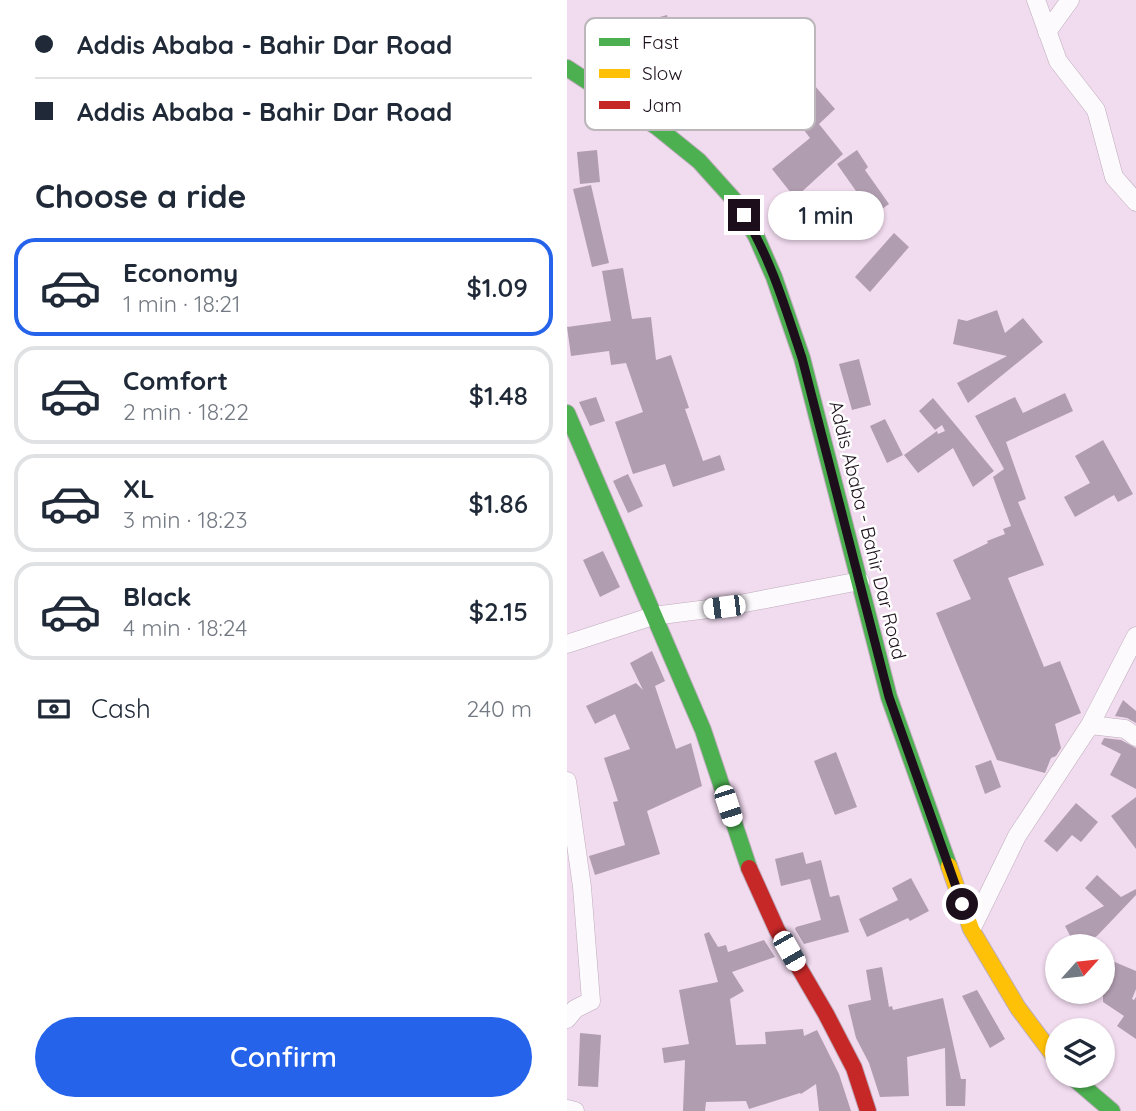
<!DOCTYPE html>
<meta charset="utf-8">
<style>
:root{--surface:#fff;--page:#f6f6f7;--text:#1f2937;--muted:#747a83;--line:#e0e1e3;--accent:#2563eb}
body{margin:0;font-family:Quicksand,sans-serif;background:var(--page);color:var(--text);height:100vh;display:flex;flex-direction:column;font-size:26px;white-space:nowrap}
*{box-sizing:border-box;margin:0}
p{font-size:23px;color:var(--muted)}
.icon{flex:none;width:38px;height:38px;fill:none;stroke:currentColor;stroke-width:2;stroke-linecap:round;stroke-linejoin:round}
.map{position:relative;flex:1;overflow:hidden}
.details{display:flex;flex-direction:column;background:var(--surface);width:567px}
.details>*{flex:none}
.hud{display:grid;align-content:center;height:154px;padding:0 35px;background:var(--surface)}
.needle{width:46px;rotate:63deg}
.controls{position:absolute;left:478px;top:934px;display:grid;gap:14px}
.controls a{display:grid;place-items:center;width:70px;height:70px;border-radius:50%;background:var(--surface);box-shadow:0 2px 5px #0004;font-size:35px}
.end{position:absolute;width:32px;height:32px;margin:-16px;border:9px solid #1c0f1b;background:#fff;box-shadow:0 0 0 4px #fff}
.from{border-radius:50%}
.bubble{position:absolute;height:49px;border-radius:24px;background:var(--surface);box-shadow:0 2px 5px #0004;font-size:23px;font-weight:600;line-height:49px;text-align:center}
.car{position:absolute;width:21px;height:42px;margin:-21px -10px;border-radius:9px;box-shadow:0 0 5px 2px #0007;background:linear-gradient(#fff 24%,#345 0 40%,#fff 0 76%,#345 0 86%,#fff 0)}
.hud b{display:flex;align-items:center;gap:24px;height:66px;font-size:26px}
.hud b+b{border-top:2px solid var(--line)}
.hud i{width:18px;height:18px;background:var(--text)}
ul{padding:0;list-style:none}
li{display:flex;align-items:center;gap:21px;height:98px;margin:0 14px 10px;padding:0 21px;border:4px solid var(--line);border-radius:21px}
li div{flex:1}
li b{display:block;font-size:26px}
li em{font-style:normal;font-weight:600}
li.active{border-color:var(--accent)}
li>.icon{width:63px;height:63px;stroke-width:1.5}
h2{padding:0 35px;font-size:32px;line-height:84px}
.pay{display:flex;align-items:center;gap:18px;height:77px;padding:0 35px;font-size:26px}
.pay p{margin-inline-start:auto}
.cta{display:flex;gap:14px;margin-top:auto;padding:14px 35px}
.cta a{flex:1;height:80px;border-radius:42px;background:var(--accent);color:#fff;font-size:28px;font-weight:600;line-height:80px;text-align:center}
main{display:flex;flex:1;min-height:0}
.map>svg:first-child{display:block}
.building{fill:#b19db0}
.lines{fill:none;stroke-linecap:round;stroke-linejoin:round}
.street-casing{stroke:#bdacbb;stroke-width:19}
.fast-casing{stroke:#bdacbb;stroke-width:18}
.slow-casing{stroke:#bdacbb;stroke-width:18}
.jam-casing{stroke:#bdacbb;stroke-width:18}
.street{stroke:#fdfafd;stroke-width:18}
.fast{stroke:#4caf50;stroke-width:16}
.slow{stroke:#ffc107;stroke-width:16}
.jam{stroke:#c62828;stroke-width:16}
.route{stroke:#1c0f1b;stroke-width:9}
.labels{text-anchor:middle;stroke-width:5;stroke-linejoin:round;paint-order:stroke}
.street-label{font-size:19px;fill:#1c0f1b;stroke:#fff}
.key{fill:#fff;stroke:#bbb7bb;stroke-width:2}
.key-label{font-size:19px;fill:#1c0f1b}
</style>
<main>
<section class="details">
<div class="hud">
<b><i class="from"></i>Addis Ababa - Bahir Dar Road</b>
<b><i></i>Addis Ababa - Bahir Dar Road</b>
</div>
<h2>Choose a ride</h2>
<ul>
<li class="active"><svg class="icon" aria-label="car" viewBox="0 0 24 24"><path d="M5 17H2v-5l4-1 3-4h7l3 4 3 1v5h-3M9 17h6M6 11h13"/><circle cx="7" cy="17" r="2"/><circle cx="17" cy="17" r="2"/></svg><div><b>Economy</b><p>1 min · 18:21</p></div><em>$1.09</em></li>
<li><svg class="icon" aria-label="car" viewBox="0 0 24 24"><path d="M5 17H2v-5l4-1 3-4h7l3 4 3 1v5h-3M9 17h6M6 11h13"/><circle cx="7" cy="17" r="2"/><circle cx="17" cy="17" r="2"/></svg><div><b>Comfort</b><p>2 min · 18:22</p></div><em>$1.48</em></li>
<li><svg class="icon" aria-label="car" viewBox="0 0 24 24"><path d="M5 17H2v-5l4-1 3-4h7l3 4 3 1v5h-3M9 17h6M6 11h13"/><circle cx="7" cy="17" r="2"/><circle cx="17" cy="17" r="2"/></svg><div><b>XL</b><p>3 min · 18:23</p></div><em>$1.86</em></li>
<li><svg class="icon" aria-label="car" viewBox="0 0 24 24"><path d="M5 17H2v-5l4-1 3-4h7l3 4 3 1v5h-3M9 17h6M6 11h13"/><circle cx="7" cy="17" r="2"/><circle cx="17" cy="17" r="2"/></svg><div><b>Black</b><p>4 min · 18:24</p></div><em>$2.15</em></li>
</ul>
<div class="pay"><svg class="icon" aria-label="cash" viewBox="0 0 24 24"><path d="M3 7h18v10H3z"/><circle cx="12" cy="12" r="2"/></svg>Cash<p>240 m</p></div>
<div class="cta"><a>Confirm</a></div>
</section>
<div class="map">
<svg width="569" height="1111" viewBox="0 0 569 1111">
<rect width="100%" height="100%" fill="#f1dbef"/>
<path class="building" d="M100 15 107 44 82 50 75 22Z
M214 58 243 91 248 86 268 109 252 124 276 154 228 198 205 169 243 138 224 113 231 107 199 71Z
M30 150 33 182 13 184 10 152Z
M290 150 301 167 298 170 322 204 283 232 273 218 296 201 270 164Z
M24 185 42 263 25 267 6 189Z
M327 233 342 247 303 292 288 277Z
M56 268 65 319 84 317 89 360 104 355 122 408 118 409 136 461 153 455 158 470 106 487 98 464 66 474 48 422 76 412 59 363 44 365 42 351 4 356 0 327 44 321 35 271Z
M430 310 438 333 456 318 476 342 401 403 390 383 440 356 386 344 391 319 400 321Z
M292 359 304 405 285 410 272 364Z
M498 393 506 411 439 442 459 499 451 502 477 565 441 578 477 667 493 661 514 713 488 724 494 748 489 756 484 758 478 773 430 760 369 613 404 599 386 560 421 543 420 541 438 534 436 529 444 526 426 477 437 469 408 416 448 397 456 413Z
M29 397 38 421 23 426 12 402Z
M366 398 427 471 406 487 386 448 351 473 337 455 370 431 371 434 378 431 375 425 368 430 352 411Z
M318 419 336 455 320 463 303 426Z
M536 440 566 494 551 502 547 495 508 517 497 497 523 483 508 456Z
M61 474 76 506 61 513 46 481Z
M36 551 53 587 33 597 16 560Z
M85 651 98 681 88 686 109 749 124 743 135 786 80 811 93 854 28 875 22 856 58 845 46 802 51 801 37 758 63 749 48 714 28 724 19 706 69 683 76 690 63 663Z
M556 700 569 711V723L560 718 548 716Z
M537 738 554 740 569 748V789L543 775 554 754 534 744Z
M269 752 290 807 268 815 247 761Z
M424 760 434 787 418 794 408 766Z
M569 797V849L544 816Z
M509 803 531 822 514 842 505 835 490 852 477 841Z
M236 852 239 864 254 860 263 897 272 895 282 932 237 944 228 929 229 927 254 920 243 879 214 886 208 859Z
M530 875 554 897 569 889V895L530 936 509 947 498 926 537 906 518 888Z
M344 878 362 911 343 921 341 918 300 937 292 919 331 900 325 888Z
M142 932 151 947 159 945 161 952 197 940 208 957 165 972 177 991 163 999 169 1045 199 1044 198 1032 236 1029 237 1036 250 1030 272 1074 284 1111H252L249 1084 234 1094 233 1093 182 1109 179 1101 139 1102 138 1111H116L118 1060 97 1063 95 1048 122 1044 112 990 151 982 137 934Z
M536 957 569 971V989L565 999 567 1000 569 997V1039L550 1026 557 1016 536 1002Z
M315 967 322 1007 325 1006 326 1010 376 998 394 1079H399L398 1106H379L378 1048 340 1057 342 1096 313 1097 302 1063 289 1038 281 1005 304 1000 299 970Z
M410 990 438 1039 423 1048 395 996Z
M13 1033 34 1035 31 1087 11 1086Z"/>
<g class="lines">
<g class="street-casing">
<path id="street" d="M469 0 491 61 529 110 547 177 569 202
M480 32 503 0
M0 644 86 616 157 607 293 581
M523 725 558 729 569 737
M0 781 15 887 24 1001 8 1009 0 1019
M405 928 450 836 523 725 569 636
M0 1109 8 1111"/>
</g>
<g class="fast-casing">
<path id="fast" d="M0 68 90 127 132 161 168 201 189 236 207 277 235 358 322 697 382 866
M0 413 136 730 182 868
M504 1076 545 1111"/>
</g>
<g class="slow-casing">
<path id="slow" d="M382 866 404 929 451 1008 490 1060"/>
</g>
<g class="jam-casing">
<path id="jam" d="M182 868 210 930 259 1014 287 1068 301 1111"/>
</g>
<use href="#street" class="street"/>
<use href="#fast" class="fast"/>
<use href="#slow" class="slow"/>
<use href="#jam" class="jam"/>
</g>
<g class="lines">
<path class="route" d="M177 215C204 259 219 310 235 358L322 697 395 904"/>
</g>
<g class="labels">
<g class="street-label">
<text transform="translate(301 530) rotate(76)" y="7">Addis Ababa - Bahir Dar Road</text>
</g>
</g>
<rect x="18" y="18" width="230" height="112" rx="10" class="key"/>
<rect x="32" y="38" width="31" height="8" fill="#4caf50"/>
<rect x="32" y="69" width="31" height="9" fill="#ffc107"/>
<rect x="32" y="101" width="31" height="8" fill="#c62828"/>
<g class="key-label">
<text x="75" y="49">Fast</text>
<text x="75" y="80">Slow</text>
<text x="75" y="112">Jam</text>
</g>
</svg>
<div class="controls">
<a><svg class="needle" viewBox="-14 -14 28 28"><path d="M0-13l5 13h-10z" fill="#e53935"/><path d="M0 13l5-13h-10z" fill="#747a83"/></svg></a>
<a><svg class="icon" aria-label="layers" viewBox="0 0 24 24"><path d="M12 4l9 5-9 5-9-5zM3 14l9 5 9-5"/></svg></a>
</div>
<i class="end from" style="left:395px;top:904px"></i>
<i class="end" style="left:177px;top:215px"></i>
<div class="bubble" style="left:201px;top:191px;width:116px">1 min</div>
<i class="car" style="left:157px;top:607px;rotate:263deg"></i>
<i class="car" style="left:161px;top:806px;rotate:162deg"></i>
<i class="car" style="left:222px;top:951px;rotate:150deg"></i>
</div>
</main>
